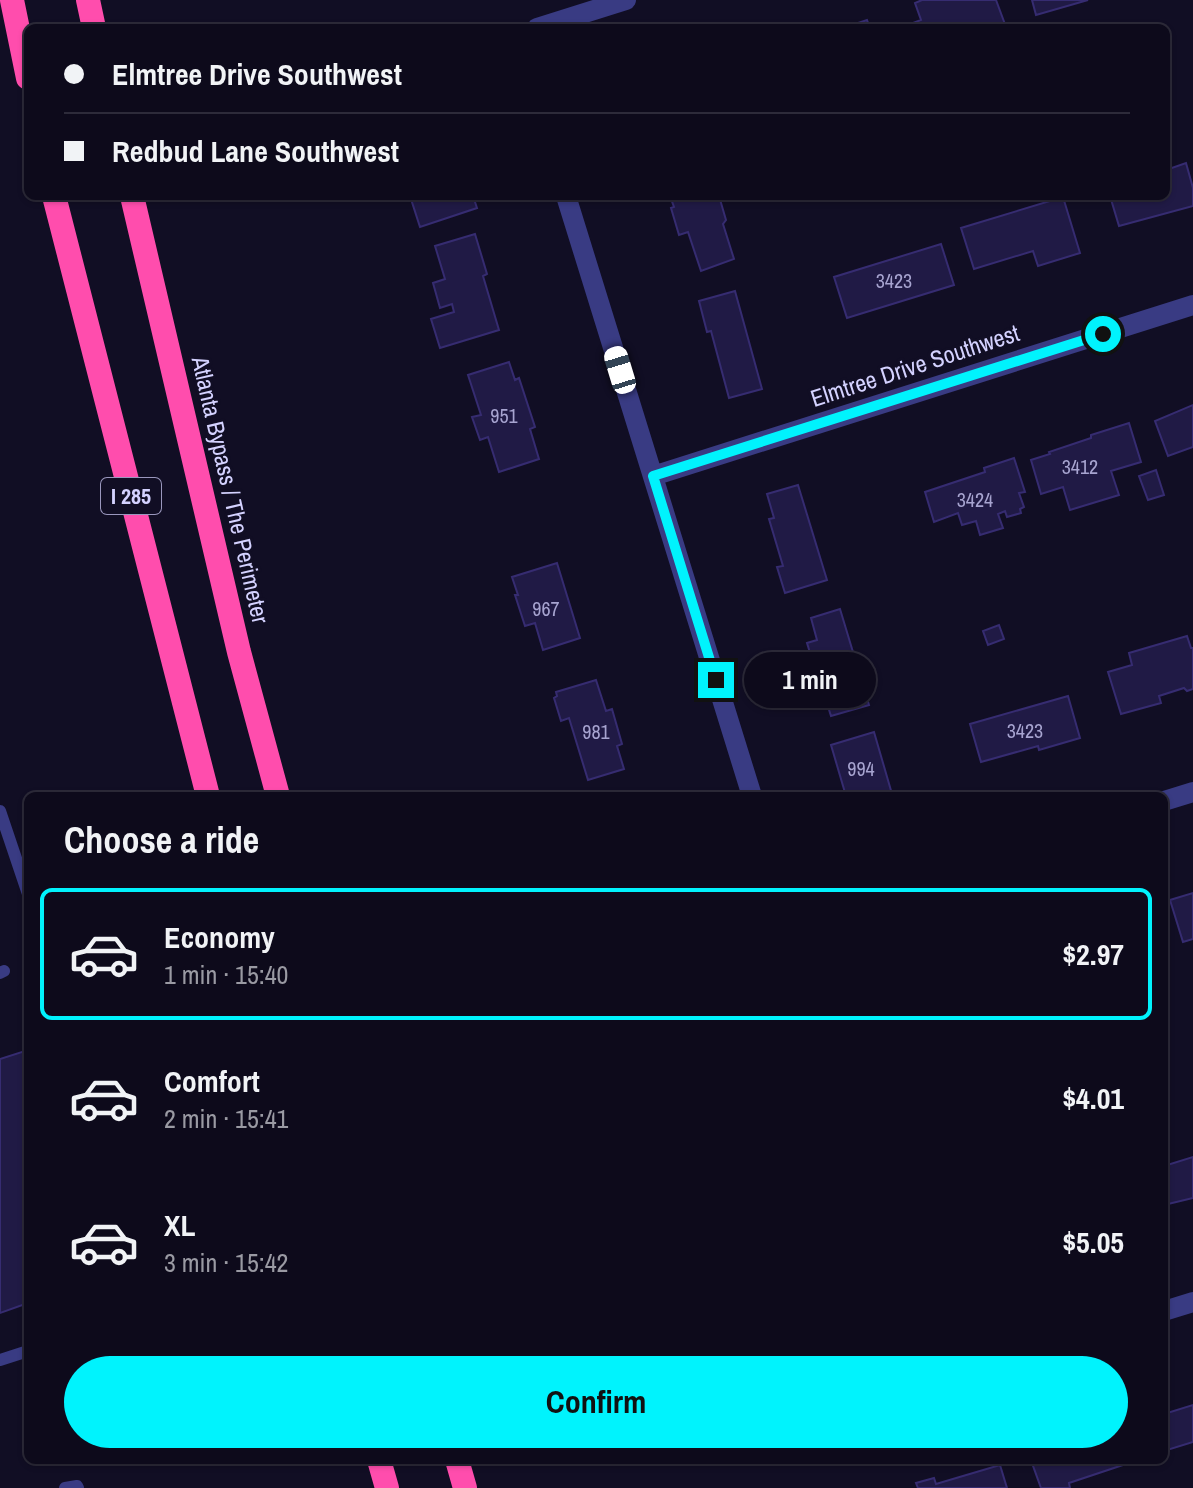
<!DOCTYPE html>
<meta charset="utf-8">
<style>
:root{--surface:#0d0a1b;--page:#161324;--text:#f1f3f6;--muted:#9a9aa3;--line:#2d2b3a;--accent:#00f3fd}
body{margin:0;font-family:"Archivo Narrow",sans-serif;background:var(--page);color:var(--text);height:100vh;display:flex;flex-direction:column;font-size:30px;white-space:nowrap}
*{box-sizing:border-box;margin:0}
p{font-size:26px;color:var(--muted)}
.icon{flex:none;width:44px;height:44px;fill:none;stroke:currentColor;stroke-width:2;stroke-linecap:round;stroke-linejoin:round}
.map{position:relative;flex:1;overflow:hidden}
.panel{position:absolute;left:24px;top:792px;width:1144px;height:672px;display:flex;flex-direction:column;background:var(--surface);border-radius:12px;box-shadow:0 2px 6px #0004,0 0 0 2px var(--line)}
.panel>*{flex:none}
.top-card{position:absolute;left:24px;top:24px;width:1146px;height:176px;border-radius:12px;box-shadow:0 2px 6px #0004,0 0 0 2px var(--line);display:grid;align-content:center;height:176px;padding:0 40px;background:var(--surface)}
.end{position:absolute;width:36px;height:36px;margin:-18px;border:10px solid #00f3fd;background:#111;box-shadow:0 0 0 4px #111}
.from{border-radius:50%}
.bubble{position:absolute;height:56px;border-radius:28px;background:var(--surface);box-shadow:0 2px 6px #0004,0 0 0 2px var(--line);font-size:26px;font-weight:700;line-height:56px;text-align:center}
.car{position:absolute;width:24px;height:48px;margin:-24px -12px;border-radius:10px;box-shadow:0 0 6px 2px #0007;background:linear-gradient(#fff 24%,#345 0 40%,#fff 0 76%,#345 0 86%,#fff 0)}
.top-card b{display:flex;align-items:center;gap:28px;height:76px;font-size:30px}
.top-card b+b{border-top:2px solid var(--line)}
.top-card i{width:20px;height:20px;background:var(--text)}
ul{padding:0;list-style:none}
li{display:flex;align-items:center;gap:24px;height:132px;margin:0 16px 12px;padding:0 24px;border:4px solid transparent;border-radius:12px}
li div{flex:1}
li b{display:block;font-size:30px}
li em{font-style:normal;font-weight:700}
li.active{border-color:var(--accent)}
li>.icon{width:72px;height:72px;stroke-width:1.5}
h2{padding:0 40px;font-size:36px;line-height:96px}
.button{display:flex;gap:16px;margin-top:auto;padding:16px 40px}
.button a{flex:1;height:92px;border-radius:48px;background:var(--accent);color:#111;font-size:32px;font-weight:700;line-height:92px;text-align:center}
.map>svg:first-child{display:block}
.building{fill:#201a45;stroke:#362c71;stroke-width:2}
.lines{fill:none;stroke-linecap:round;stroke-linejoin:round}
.service{stroke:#393b83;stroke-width:12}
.minor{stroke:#393b83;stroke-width:20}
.motorway{stroke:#ff4dad;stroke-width:24}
.route{stroke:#00f3fd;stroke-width:10}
.labels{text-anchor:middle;stroke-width:6;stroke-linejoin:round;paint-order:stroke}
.number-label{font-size:20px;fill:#a7a4d0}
.shield{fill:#110e24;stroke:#9a97bd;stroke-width:2}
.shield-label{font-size:22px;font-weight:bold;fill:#d4d2ff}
.street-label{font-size:24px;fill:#d4d2ff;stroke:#110e24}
</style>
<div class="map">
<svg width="1193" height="1488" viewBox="0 0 1193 1488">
<rect width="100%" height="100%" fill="#110e24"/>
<path class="building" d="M922 0H996L1006 27 900 28 921 20 915 3Z
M1032 0H1088L1036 15Z
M867 20 870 28H843Z
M1186 163 1193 188V206L1119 226 1110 196H1166V170Z
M410 196H473L477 208 420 227Z
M670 196H719L726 220 723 224 734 259 701 271 688 232 679 235 671 208 674 207Z
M1063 197 1080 253 1038 266 1033 251 974 269 961 228Z
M475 234 487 274 483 276 499 330 440 348 431 319 454 312 452 304 440 308 433 283 445 279 435 246Z
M941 244 954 285 847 318 834 277Z
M735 291 762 389 729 398 711 331 707 332 699 301Z
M509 362 515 380 519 378 535 427 530 429 539 459 499 472 488 437 480 440 472 417 481 415 468 375Z
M1193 405V447L1168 456 1155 421Z
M1129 423 1141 462 1111 471 1119 495 1070 510 1063 487 1041 494 1031 460 1050 454 1049 452 1091 438V435Z
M1014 458 1025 492 1019 493 1024 507 1020 509 1021 513 1007 517 1005 511 998 514 1003 528 980 535 976 521 962 525 958 513 934 522 925 492 985 472 984 468Z
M1156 470 1164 495 1148 500 1139 476Z
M798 485 827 580 785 593 777 567 783 566 769 519 774 518 767 494Z
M557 563 580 638 543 650 535 623 525 626 515 595H518L512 577Z
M840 609 869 705 831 716 824 694 818 696 809 668 814 666 807 643 817 640 811 618Z
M999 625 1004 639 988 645 983 631Z
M1187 636 1191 648H1193V689L1187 691 1184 688 1159 696 1161 703 1121 714 1108 672 1132 665 1129 653Z
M596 680 606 711 612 709 622 744 617 746 624 769 588 780 569 718 561 721 554 698 557 696 556 692Z
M1068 696 1080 738 1039 750 1038 746 981 762 970 724Z
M874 732 892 794 898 792 899 796H846L831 745Z
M1193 893V939L1183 942 1170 900Z
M28 1050V1303L0 1313V1059Z
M1193 1157V1198L1164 1205V1166Z
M1193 1405V1442L1164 1451V1414Z
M1040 1460H1135V1461L1069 1483 1070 1488H1041L1032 1463Z
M1000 1465 1007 1488H918L916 1483 934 1478 936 1484Z"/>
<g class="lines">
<path class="service" d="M0 811 28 894
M0 973 4 971
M0 1360 28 1351
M65 1488 77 1486 78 1488"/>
<path class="minor" d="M537 28 626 0
M566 196 752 796
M653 476 1193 305
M1164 801 1193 792
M1164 1311 1193 1302"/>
<path class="motorway" d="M12 0 28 78
M88 0 94 28
M54 196 208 796
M132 196 239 652 278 796
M379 1460 387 1488
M457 1460 465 1488"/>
</g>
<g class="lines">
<path class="route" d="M716 680 653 476 1103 334"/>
</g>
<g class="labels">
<g class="number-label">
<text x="894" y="288">3423</text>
<text x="504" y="423">951</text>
<text x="1080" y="474">3412</text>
<text x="975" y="507">3424</text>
<text x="546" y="616">967</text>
<text x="1025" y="738">3423</text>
<text x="596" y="739">981</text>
<text x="861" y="776">994</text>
</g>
<rect class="shield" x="101" y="478" width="60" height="36" rx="6"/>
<g class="shield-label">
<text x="131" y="504">I 285</text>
</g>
<g class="street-label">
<text transform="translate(915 366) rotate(-18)" y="8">Elmtree Drive Southwest</text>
<text transform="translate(230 490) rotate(77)" y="8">Atlanta Bypass / The Perimeter</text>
</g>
</g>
</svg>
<i class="end from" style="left:1103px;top:334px"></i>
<i class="end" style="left:716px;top:680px"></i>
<div class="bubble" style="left:744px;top:652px;width:132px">1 min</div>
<i class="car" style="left:620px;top:370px;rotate:343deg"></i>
<div class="top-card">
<b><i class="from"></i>Elmtree Drive Southwest</b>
<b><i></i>Redbud Lane Southwest</b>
</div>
<section class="panel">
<h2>Choose a ride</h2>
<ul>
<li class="active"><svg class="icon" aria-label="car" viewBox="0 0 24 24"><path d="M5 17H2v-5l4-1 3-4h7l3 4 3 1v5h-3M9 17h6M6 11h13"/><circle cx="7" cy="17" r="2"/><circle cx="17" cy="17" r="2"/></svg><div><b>Economy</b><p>1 min · 15:40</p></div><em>$2.97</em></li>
<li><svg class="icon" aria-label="car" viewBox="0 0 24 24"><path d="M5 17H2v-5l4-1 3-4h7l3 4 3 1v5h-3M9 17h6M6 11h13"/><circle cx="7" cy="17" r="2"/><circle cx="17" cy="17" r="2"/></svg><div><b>Comfort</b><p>2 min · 15:41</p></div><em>$4.01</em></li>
<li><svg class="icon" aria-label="car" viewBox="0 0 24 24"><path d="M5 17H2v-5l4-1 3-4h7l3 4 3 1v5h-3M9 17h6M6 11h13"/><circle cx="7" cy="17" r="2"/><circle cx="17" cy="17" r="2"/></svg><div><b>XL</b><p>3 min · 15:42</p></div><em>$5.05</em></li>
</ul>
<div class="button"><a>Confirm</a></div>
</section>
</div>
